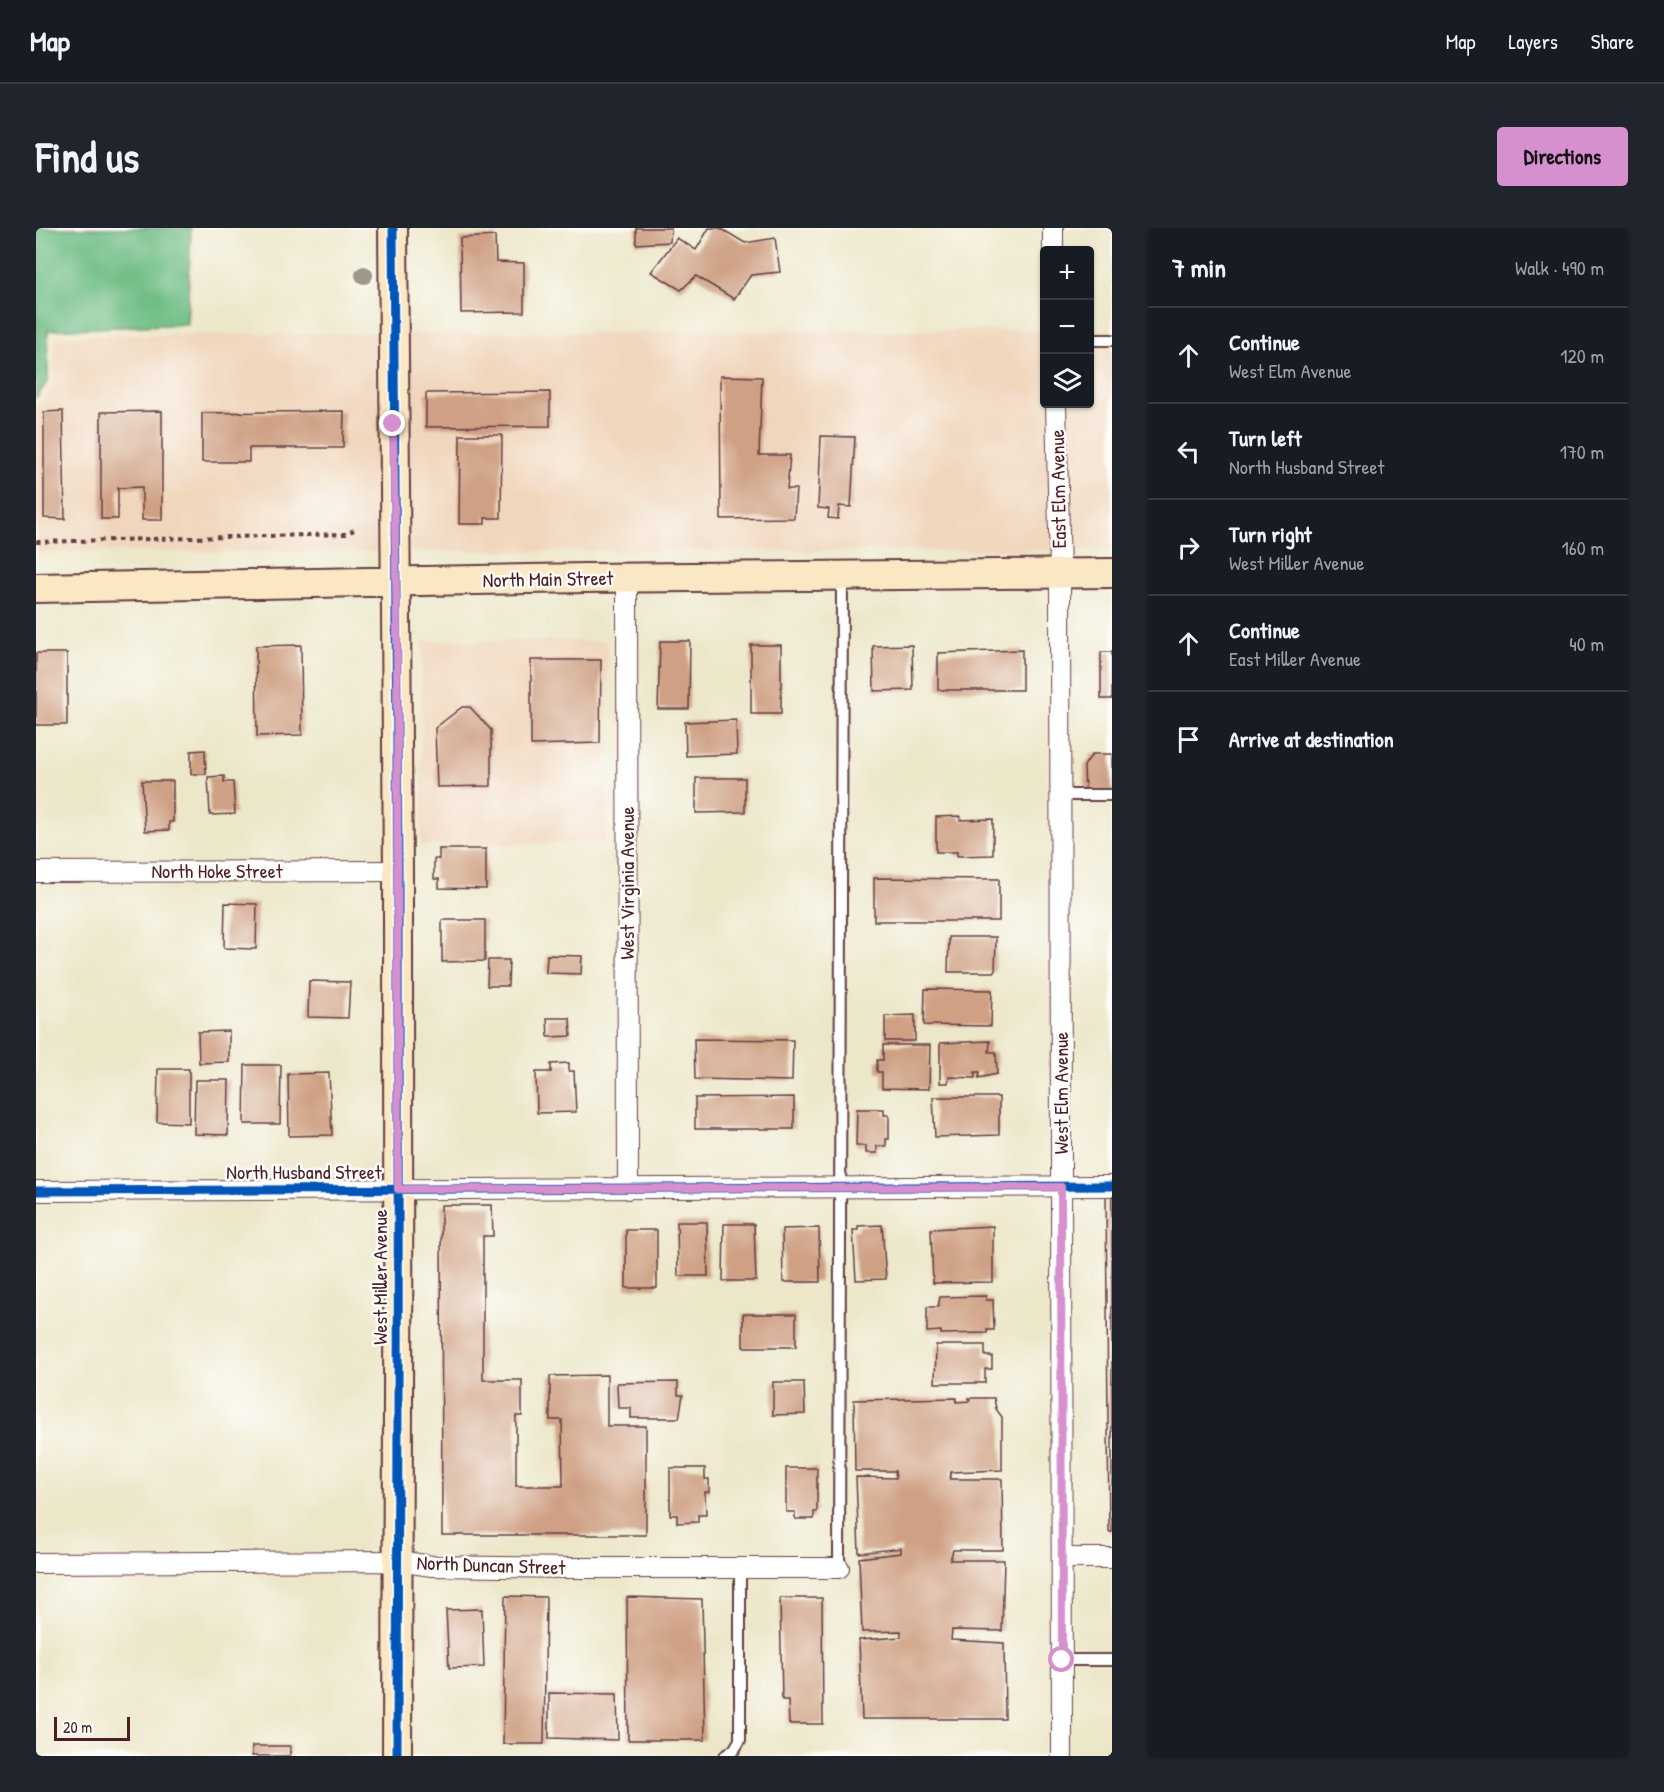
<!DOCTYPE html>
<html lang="en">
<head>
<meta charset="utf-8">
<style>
	body { margin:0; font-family:"Patrick Hand",sans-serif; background:#20242c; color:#f1f3f6 }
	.controls { position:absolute; right:18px; top:18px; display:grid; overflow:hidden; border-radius:6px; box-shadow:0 2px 4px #0004 }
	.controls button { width:54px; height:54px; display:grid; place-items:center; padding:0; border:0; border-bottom:2px solid #363941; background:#171b24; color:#f1f3f6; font:30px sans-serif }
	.scale { position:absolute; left:18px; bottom:15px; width:76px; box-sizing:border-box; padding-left:6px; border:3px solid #4a1f2b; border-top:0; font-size:16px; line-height:21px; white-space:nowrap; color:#4a1f2b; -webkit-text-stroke:4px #fdfcf7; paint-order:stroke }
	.stop { position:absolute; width:18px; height:18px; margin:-14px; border:4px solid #d690ce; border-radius:50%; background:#fff }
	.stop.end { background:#d690ce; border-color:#fff; box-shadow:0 2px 6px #0008 }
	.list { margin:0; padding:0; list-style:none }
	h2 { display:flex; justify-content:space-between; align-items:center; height:78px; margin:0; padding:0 24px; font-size:26px }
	h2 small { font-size:20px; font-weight:400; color:#9ea1a6 }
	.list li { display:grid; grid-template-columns:39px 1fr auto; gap:18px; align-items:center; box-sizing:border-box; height:96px; padding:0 24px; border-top:2px solid #363941 }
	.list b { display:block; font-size:22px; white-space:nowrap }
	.list p { margin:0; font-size:20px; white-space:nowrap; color:#9ea1a6 }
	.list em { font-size:20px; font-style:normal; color:#9ea1a6 }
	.icon { flex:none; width:33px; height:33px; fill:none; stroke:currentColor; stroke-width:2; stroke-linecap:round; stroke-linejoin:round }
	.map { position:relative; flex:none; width:1076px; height:1528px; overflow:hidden; border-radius:6px }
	header { display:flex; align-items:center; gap:36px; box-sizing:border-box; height:84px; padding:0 30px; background:#171b24; border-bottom:2px solid #363941 }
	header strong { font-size:28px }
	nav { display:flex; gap:33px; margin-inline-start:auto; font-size:21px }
	.intro { display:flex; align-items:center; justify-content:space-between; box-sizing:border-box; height:144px; padding:0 36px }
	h1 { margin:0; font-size:42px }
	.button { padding:15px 27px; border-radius:6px; background:#d690ce; color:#111; font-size:21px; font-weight:700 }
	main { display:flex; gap:36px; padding:0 36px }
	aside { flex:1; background:#171b24; border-radius:6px; box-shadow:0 2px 4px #0004 }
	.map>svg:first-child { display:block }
	.built { fill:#f0d6bc }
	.forest { fill:#6fbd86; stroke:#5c6e58; stroke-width:1.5 }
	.building { fill:#cfa084 }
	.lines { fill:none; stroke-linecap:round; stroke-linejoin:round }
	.lane-casing { stroke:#623d43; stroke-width:14 }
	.street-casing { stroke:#623d43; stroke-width:22 }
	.secondary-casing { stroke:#623d43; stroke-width:32 }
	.path { stroke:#623d43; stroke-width:4; stroke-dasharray:4.5 4.5; stroke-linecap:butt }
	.lane { stroke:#fff; stroke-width:10 }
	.street { stroke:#fff; stroke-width:20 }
	.secondary { stroke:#fae7c3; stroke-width:28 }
	.cycleway-casing { stroke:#fdfcf7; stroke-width:13 }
	.cycleway { stroke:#0057b8; stroke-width:9 }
	.tree { fill:#9e9886 }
	.route { stroke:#d690ce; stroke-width:8 }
	.labels { text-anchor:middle; stroke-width:5; stroke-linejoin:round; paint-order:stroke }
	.street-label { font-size:20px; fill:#4a1f2b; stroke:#fdfcf7 }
</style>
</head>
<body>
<header>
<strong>Map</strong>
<nav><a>Map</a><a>Layers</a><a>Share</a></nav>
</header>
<div class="intro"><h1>Find us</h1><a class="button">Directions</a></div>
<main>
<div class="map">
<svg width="1076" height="1528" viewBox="0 0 1076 1528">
	<rect width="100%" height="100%" fill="#fdfcf7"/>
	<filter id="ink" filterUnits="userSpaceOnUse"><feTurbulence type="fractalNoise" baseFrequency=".0167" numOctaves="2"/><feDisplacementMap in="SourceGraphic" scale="12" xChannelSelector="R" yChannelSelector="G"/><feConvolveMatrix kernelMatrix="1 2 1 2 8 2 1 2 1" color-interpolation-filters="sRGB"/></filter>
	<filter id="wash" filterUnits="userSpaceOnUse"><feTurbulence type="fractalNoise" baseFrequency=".008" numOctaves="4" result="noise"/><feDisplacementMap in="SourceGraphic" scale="24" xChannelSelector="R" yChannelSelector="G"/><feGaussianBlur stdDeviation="1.35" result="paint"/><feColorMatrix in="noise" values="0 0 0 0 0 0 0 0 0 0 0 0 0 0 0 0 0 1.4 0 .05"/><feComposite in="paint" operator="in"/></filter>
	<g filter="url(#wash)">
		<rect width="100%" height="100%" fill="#ede7ca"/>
		<path class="built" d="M1008 102V176H1054V102H1076V322L0 324V178L17 161 19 107Z
			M386 413H572L570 615 385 617Z"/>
		<path class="forest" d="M0 0H155L151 96 12 102V153L0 170Z"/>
		<g id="blocks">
			<path class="building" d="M600 0H635L634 14 600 16Z
				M673 0H684L709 15 739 10 744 44 715 47 698 71 660 48 645 62 615 44 641 10 660 22Z
				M459 8 460 34 488 35V84L425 85 424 10Z
				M684 148 726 149 723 227H754L751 261H760L758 290 685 291Z
				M514 164V198L390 199V165Z
				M27 183 29 291 8 290V184Z
				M126 183V292H106V259L82 260V291H65V184Z
				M308 183 307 220H213V234H166V185Z
				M424 207H466L465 290H449V296H423Z
				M785 208 819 209 815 279 803 278 802 291 792 290 793 281 782 280Z
				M624 413H654L653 481H622Z
				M265 417 266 507 221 508 220 418Z
				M715 417H745V486H715Z
				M876 417 877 462 838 463 837 418Z
				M986 422V462H902V425Z
				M1065 424H1076V471H1065Z
				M0 425H31V497H0Z
				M495 432H565L564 515 495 517Z
				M426 479H434L455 502V558L401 559 399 500Z
				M700 492 701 526 650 528 649 494Z
				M169 522 170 546H155V523Z
				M1056 526H1076V565H1049L1048 538Z
				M188 548V554H197L199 586 174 587 172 549Z
				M660 550H709V584L660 585Z
				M106 553H137V594H133V602L109 603Z
				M924 588V592L957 591V627L921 628V624H900V589Z
				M403 621H450V661L403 660V651H398V631H403Z
				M838 650 963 651V693H838Z
				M189 675 221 676 220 721 188 720Z
				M406 692H449V733L406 734Z
				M913 709H960L959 744H912Z
				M511 727 546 728 545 746 510 745Z
				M452 732H473L472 758H451Z
				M273 753 314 754 312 790 272 789Z
				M889 761 956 762 955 798 888 797Z
				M879 787V813H849V788Z
				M511 790H534L535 808 512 809Z
				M193 803V834L163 835 162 804Z
				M658 811 757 812 756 853 659 851Z
				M954 813 953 824H960L961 846 943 850 944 844H939V850L913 849 912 855H904V815Z
				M847 817H894L893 861 846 860V844H841V832H847Z
				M533 835V843H538L540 884 501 885 500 844H515V836Z
				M209 837H245L244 896H208Z
				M122 841H153V895L121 894Z
				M293 845 296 907 253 908 252 846Z
				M159 852H193L192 907 158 906Z
				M758 869V901H659V870Z
				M897 869H963V907L899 909Z
				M821 881H848V887H853V911H850V918H841V925H830V918H820Z
				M1070 967H1076V1304H1073Z
				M405 977H456L457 1008H447V1152H486V1188H480V1258H527L526 1192H514V1148L571 1147V1198H610V1307H406Z
				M641 994H671L672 1048H642Z
				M688 996H718L720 1053H687Z
				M846 997 850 1051 820 1052 817 1002H822V998Z
				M957 998V1054L897 1055 895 1001Z
				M783 1000 784 1054H747L746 1001Z
				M590 1002H621V1060H590Z
				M950 1068V1072H957L958 1102H951V1105L905 1106V1103L891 1104V1079H902L904 1069Z
				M707 1086H760V1119H707Z
				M900 1117H949V1128H956V1141H949V1155H899Z
				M642 1154V1167H647L643 1190H595V1180H582L581 1155Z
				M737 1154H768L769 1186 737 1187Z
				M921 1170 920 1174 934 1173 933 1170H958L960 1181 966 1189V1242L915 1244 914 1251H966L967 1322H917L914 1332H968L966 1403 916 1402 915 1412 968 1415 969 1491H826L823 1412 865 1409V1403L826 1404 823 1330 865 1325V1320L823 1325 820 1249 860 1250 859 1243H819L818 1172Z
				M634 1240H669V1251H673V1264H669L670 1287H662V1294L641 1295V1287H634Z
				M750 1240H781V1284H778V1291H759V1284H750Z
				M469 1368 510 1369 508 1516H467Z
				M591 1369 666 1371 669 1512H592Z
				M744 1370H786L787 1496H753L752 1472H746Z
				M446 1381 448 1439 413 1440 410 1382Z
				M513 1465 581 1466 582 1512 513 1510Z
				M216 1518H254V1528H216Z"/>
		</g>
	</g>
	<g filter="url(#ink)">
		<use href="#blocks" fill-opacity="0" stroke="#623d43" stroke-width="1.5"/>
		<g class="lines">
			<g class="lane-casing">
				<path id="lane" d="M1054 112H1076
					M1024 567H1076
					M803 1340 806 348
					M1026 1432H1076
					M689 1528 698 1522 704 1512V1340"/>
			</g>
			<g class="street-casing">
				<path id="street" d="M1017 0V22
					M1020 176 1024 346 1026 1528
					M591 350 592 961
					M0 644 362 643
					M0 963 1076 958
					M1026 1330H1076
					M0 1335 362 1333 396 1338 534 1340H803"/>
			</g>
			<g class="secondary-casing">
				<path id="secondary" d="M357 0C357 215 362 430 362 645 363 939 362 1234 361 1528
					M0 360 549 350 1076 345"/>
			</g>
			<path class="path" d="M0 314 310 306 318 302"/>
			<use href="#lane" class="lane"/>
			<use href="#street" class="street"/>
			<use href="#secondary" class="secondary"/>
			<g class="cycleway-casing">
				<path id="cycleway" d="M357 0C357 215 362 430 362 645 363 939 362 1234 361 1528
					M0 963 1076 958"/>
			</g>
			<use href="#cycleway" class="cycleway"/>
		</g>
		<circle class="tree" cx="328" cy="47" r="9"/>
	</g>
	<g class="lines" filter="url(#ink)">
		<path class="route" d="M357 196 361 404 362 961 1025 959 1026 1432"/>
	</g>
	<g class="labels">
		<g class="street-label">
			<text transform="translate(1022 261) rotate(-91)" y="7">East Elm Avenue</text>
			<text transform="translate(512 351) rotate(-1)" y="7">North Main Street</text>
			<text x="181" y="650">North Hoke Street</text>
			<text transform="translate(591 655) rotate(-90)" y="7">West Virginia Avenue</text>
			<text transform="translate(1025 865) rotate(-90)" y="7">West Elm Avenue</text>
			<text x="268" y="951">North Husband Street</text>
			<text transform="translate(344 1049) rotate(-90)" y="7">West Miller Avenue</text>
			<text transform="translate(455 1337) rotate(2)" y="7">North Duncan Street</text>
		</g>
	</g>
</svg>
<div class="controls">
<button>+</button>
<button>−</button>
<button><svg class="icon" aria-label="layers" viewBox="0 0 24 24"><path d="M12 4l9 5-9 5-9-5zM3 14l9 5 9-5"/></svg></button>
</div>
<div class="scale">20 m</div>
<div class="stop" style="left:1026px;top:1432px"></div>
<div class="stop end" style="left:357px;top:196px"></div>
</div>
<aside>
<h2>7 min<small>Walk · 490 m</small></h2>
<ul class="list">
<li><svg class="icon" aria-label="ahead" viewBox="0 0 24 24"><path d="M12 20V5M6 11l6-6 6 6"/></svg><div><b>Continue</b><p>West Elm Avenue</p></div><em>120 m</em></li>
<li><svg class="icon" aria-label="left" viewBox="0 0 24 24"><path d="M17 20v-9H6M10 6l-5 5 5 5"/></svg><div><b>Turn left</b><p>North Husband Street</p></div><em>170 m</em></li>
<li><svg class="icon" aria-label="right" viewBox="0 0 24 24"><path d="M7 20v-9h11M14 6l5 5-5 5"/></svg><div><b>Turn right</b><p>West Miller Avenue</p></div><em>160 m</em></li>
<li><svg class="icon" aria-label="ahead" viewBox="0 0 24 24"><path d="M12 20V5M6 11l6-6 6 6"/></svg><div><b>Continue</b><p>East Miller Avenue</p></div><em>40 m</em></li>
<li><svg class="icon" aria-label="arrive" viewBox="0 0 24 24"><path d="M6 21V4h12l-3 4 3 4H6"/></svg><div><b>Arrive at destination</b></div></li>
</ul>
</aside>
</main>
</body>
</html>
